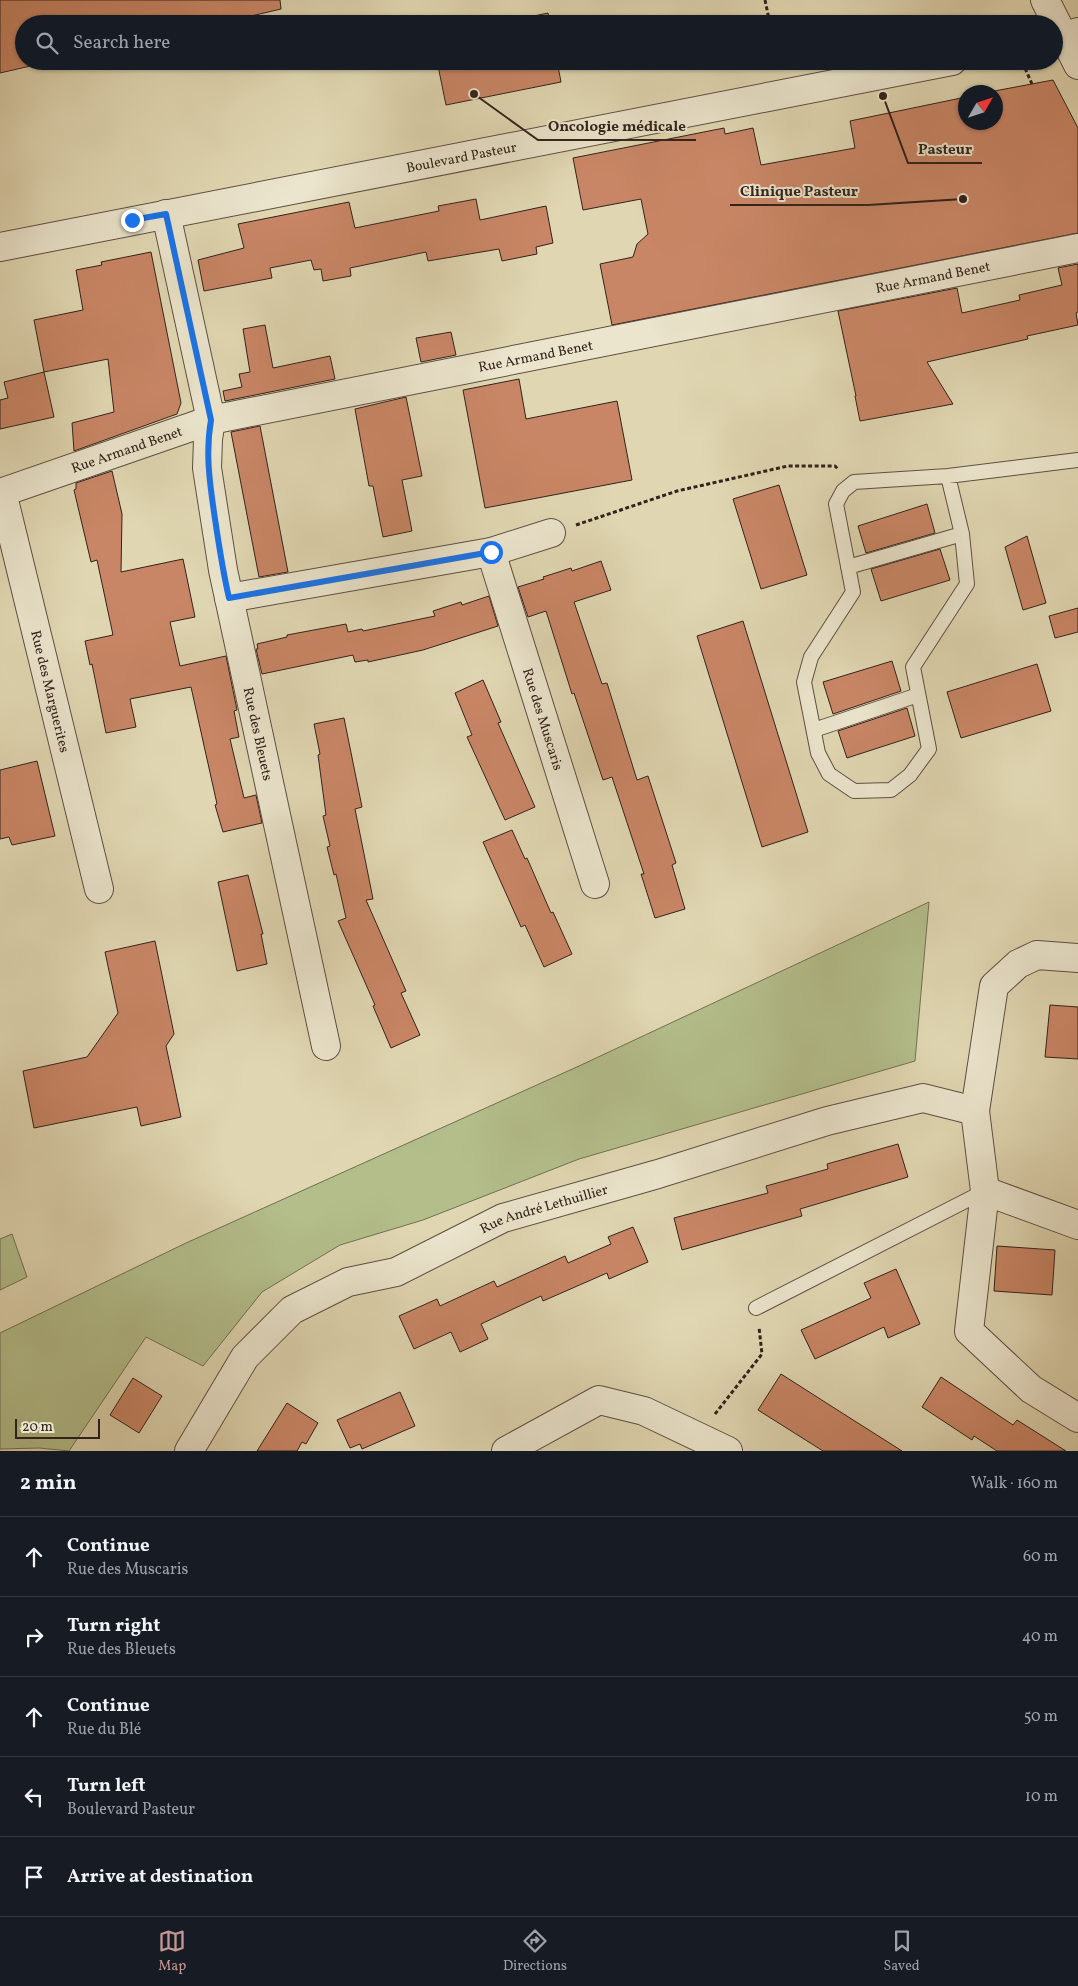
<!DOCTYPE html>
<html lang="en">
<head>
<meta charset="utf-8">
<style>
	body { margin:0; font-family:Vollkorn,serif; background:#20242c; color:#f1f3f6 }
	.compass { position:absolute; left:958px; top:85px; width:45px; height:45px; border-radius:50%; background:#171b24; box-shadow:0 1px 4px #0004; rotate:51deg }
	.scale { position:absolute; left:15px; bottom:12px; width:85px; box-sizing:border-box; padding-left:5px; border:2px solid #32221c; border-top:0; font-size:14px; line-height:18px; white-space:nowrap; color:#32221c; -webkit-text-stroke:4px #ebe5cd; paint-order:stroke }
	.stop { position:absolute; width:15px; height:15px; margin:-11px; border:4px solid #1a73e8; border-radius:50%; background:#fff }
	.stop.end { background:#1a73e8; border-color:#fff; box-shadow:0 1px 5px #0008 }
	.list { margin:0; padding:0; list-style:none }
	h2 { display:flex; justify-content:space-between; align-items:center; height:65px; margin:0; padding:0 20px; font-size:21px }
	h2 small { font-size:16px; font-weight:400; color:#9ea1a6 }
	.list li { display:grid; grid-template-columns:32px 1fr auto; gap:15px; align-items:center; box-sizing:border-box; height:80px; padding:0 20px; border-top:1px solid #363941 }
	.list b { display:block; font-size:19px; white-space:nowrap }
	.list p { margin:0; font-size:16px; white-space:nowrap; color:#9ea1a6 }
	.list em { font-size:16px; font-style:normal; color:#9ea1a6 }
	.icon { flex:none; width:28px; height:28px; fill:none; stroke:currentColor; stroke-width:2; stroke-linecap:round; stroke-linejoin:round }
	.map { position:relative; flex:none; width:1078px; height:1451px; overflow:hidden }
	.search { position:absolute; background:#171b24; box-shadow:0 1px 4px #0004; left:15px; right:15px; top:15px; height:55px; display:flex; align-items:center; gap:12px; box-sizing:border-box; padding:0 18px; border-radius:28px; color:#9ea1a6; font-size:19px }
	.sheet { height:465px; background:#171b24 }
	nav { display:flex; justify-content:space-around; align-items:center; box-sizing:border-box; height:70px; border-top:1px solid #363941; background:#171b24; font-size:14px; color:#9ea1a6 }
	nav a { display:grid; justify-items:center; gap:2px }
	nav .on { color:#c59692 }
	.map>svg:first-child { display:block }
	.green { fill:#b3be8b; stroke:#727054 }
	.building { fill:#c98666; stroke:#32221c }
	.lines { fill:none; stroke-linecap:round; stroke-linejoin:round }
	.service-casing { stroke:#5e4f42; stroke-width:16 }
	.minor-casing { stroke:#5e4f42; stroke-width:30 }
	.tertiary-casing { stroke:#5e4f42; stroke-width:30 }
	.path { stroke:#32221c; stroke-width:3; stroke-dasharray:4 2.5; stroke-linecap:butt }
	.service { stroke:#ebe5cd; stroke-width:14 }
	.minor { stroke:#ebe5cd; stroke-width:28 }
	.tertiary { stroke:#ebe5cd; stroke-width:28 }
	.route { stroke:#1a73e8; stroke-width:6 }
	.labels { text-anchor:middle; stroke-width:4; stroke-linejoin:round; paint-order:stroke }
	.street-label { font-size:14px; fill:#32221c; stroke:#ebe5cd }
	.leader { fill:none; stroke:#32221c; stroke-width:2 }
	.callout-dot { fill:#32221c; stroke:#ebe5cd; stroke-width:2 }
	.callout-label { font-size:15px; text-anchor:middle; font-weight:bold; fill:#32221c; stroke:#ebe5cd; stroke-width:4; stroke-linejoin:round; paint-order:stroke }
</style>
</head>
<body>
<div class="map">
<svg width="1078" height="1451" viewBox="0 0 1078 1451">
	<rect width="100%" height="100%" fill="#e0d7b2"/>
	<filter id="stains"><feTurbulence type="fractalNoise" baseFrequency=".004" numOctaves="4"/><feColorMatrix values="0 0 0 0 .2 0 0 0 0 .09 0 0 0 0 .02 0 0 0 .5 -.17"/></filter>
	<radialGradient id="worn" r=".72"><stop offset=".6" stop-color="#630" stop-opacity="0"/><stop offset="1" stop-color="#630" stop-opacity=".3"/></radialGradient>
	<path class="green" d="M929 902 915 1061 579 1159 423 1220 340 1245 262 1292 203 1366 146 1337 69 1451 39 1448 0 1449V1333L186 1243 579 1066Z
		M12 1234 27 1277 0 1290V1239Z"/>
	<path class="building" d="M0 0H280L281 9 217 24H24V61H52L0 73Z
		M548 13 550 24H496Z
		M437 61H557L561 82 446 105Z
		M1053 80 1078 128V233L612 325 600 264 633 257 637 244 648 234 641 199 583 210 573 158 724 128 725 134 753 128 761 165 855 148 850 121 966 97V122H996V92H989Z
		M476 199 480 220 546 206 553 243 536 247 537 254 502 261 499 249 428 261 426 252 350 268 351 276 323 281 321 269 314 270 311 260 270 268 272 278 204 291 198 260 244 248 238 224 349 202 355 228 439 211 438 206Z
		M151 252 181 403 177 414 74 451 72 423 114 412 108 359 44 372 34 320 83 310 76 270 102 265 101 262Z
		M1078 264V312L1076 313 1078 325 1027 336 1028 339 927 362 953 404 860 421 855 396H856L838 311 957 288 962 313 1020 300 1019 295 1062 285 1058 268Z
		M265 325 273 368 330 356 335 379 225 401 223 391 242 387 239 374 250 372 243 329Z
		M451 332 456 355 421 362 416 338Z
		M44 372 54 417 0 429V400L8 398 4 382Z
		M519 379 526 419 617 401 632 480 485 508 463 390Z
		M406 397 422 476 402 480 412 531 383 537 373 486H369L355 409Z
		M260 426 288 572 259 577 231 432Z
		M112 471 122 514 121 572 183 559 195 617 170 622 180 666 226 656 237 710 234 711 239 737 230 739 244 798 256 795 262 823 223 832 215 805 217 804 191 687 130 699 136 727 106 733 92 664 90 665 85 641 113 635 97 560 91 562 74 490 76 489V483Z
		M779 485 807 575 761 589 733 499Z
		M927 504 935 533 866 553 858 526Z
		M1027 536 1046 603 1023 610 1005 547Z
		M940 549 950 580 881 601 871 569Z
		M601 561 611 590 574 602 602 684 607 683 637 780 648 776 676 863 672 865 685 909 655 918 641 874H644L612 777 603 780 574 693 572 694 546 611 528 617 518 587 544 579 543 577 571 568 572 571Z
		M489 596 498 626 423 650 368 662V660L355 662 353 655 262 674 256 649H258L257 644 287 637V635L346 624 348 632 362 629 363 631 435 616 433 611 461 602 462 605Z
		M1078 608V632L1055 638 1049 616Z
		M743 621 808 832 762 847 697 636Z
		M892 661 901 691 833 714 823 682Z
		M1037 664 1051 711 961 738 947 692Z
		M483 680 501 722 498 723 535 807 505 820 467 737 472 735 455 693Z
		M907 708 915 736 847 758 838 731Z
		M344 718 362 807 355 809 373 899 366 900 406 991 401 993 420 1035 391 1048 373 1006 375 1005 338 921 346 918 336 874 334 875 327 847 330 846 323 816 326 815 318 755 320 754 314 724Z
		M37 761 55 836 12 845 9 837 0 839V770Z
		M512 830 525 859 527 858 551 913 553 912 572 954 544 967 525 925 521 927 483 842Z
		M248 875 263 934H261L267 964 237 971 218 882Z
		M155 941 174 1034 166 1046 181 1117 141 1126 137 1107 34 1128 23 1071 87 1057 118 1013 105 952Z
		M1050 1005 1078 1007V1059L1045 1057Z
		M898 1144 908 1177 800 1209 802 1216 682 1250 674 1218 768 1193 766 1186 828 1169 827 1164Z
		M633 1227 648 1262 609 1279 607 1273 543 1301 541 1296 481 1324 488 1339 460 1352 451 1332 414 1349 399 1316 437 1299 440 1306 494 1281 497 1287 565 1256 568 1263 611 1244 608 1237Z
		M997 1246 1055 1250 1052 1295 994 1291Z
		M896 1269 920 1324 888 1338 884 1327 815 1359 801 1330 871 1298 864 1283Z
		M781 1374 839 1411 902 1451H823L758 1410Z
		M941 1377 1013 1425 1017 1420 1066 1451H997L974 1436 972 1440 922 1407Z
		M133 1378 162 1396 139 1433 110 1415Z
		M400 1392 415 1426 362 1449 360 1444 350 1448 337 1420Z
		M287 1403 318 1423 306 1444 302 1442 297 1451H257Z"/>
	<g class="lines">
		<g class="service-casing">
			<path id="service" d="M948 476 962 534 967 584 913 667 929 749 910 775 891 790 854 791 829 774 818 753 804 682 811 657 853 592 836 504 843 491 854 482 948 476 1078 460
				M848 567 962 534
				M814 730 918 695
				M756 1308 985 1191"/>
		</g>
		<g class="minor-casing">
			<g id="minor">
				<path d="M1045 0 1078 65"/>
				<path id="s1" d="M166 214 211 420 208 439 207 468 223 570 326 1046"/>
				<path id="s2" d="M2 492 99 889"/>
				<path id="s3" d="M0 493 211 420 1078 248"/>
				<path id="s4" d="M491 552 595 884"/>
				<path d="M229 598 491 552 551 533"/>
				<path d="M975 1111 994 986 1018 964 1037 955 1078 958"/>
				<path d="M985 1191 1078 1225"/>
				<path id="s5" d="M189 1451 245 1357 292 1310 348 1282 396 1272 503 1218 658 1174 827 1121 923 1098 975 1111 985 1191 969 1331 1031 1389 1078 1418"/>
				<path d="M506 1451 599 1400 644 1411 728 1451"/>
			</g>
		</g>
		<g class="tertiary-casing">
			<g id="tertiary">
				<path d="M1054 40 1078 32"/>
				<path id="s6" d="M0 247 952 61"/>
			</g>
		</g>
		<path class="path" d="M765 0 770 24
			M1032 84 1024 66 1040 63
			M576 525 677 491 788 466H835L838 469
			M715 1414 762 1354 759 1327"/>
		<use href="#service" class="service"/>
		<use href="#minor" class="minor"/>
		<use href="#tertiary" class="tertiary"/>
	</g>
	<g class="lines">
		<path class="route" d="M132 220 166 214 211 420C205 454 210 485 215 519 219 546 223 572 229 598L491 552"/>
	</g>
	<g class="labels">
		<g class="street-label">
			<text dy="5" stroke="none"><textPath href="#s6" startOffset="470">Boulevard Pasteur</textPath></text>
			<text dy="5" stroke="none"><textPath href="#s3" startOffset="959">Rue Armand Benet</textPath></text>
			<text dy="5" stroke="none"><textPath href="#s3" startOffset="554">Rue Armand Benet</textPath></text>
			<text dy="5" stroke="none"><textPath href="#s3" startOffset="134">Rue Armand Benet</textPath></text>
			<text dy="5" stroke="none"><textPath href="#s2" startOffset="205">Rue des Marguerites</textPath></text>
			<text dy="5" stroke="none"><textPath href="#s4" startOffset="175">Rue des Muscaris</textPath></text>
			<text dy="5" stroke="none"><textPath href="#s1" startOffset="530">Rue des Bleuets</textPath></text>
			<text dy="5" stroke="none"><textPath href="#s5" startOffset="449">Rue André Lethuillier</textPath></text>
		</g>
	</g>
	<path class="leader" d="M474 94L538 140H696M883 96L908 163H982M963 199L868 205H730"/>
	<g class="callout-dot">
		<circle cx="474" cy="94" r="5"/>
		<circle cx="883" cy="96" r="5"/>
		<circle cx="963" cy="199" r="5"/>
	</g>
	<g class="callout-label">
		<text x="617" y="131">Oncologie médicale</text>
		<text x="945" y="154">Pasteur</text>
		<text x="799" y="196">Clinique Pasteur</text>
	</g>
	<rect width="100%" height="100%" filter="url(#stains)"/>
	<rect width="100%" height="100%" fill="url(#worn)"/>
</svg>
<svg class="compass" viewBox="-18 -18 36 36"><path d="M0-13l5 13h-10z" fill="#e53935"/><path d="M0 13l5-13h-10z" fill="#9ea1a6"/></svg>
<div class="scale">20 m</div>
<div class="stop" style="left:491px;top:552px"></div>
<div class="stop end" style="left:132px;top:220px"></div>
<div class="search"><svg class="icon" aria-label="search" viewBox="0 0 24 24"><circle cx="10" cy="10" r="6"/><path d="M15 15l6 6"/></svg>Search here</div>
</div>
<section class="sheet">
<h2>2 min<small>Walk · 160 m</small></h2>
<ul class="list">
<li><svg class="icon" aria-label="ahead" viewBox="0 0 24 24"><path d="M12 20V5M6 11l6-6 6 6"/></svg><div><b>Continue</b><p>Rue des Muscaris</p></div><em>60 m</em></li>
<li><svg class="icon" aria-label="right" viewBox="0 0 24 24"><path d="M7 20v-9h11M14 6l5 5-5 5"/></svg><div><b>Turn right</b><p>Rue des Bleuets</p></div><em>40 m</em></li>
<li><svg class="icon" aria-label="ahead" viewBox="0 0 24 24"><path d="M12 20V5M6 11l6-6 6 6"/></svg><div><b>Continue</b><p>Rue du Blé</p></div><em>50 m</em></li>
<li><svg class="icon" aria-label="left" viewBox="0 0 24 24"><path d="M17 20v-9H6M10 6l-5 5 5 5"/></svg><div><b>Turn left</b><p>Boulevard Pasteur</p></div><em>10 m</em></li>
<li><svg class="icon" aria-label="arrive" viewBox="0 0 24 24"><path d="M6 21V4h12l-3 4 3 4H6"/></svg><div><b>Arrive at destination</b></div></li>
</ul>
</section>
<nav>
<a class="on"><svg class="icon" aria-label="map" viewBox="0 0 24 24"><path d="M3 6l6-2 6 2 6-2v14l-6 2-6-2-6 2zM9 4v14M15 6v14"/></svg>Map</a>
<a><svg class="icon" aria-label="directions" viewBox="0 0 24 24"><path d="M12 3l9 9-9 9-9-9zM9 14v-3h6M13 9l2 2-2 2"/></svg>Directions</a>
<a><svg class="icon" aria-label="saved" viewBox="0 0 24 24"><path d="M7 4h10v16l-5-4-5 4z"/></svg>Saved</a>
</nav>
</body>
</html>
